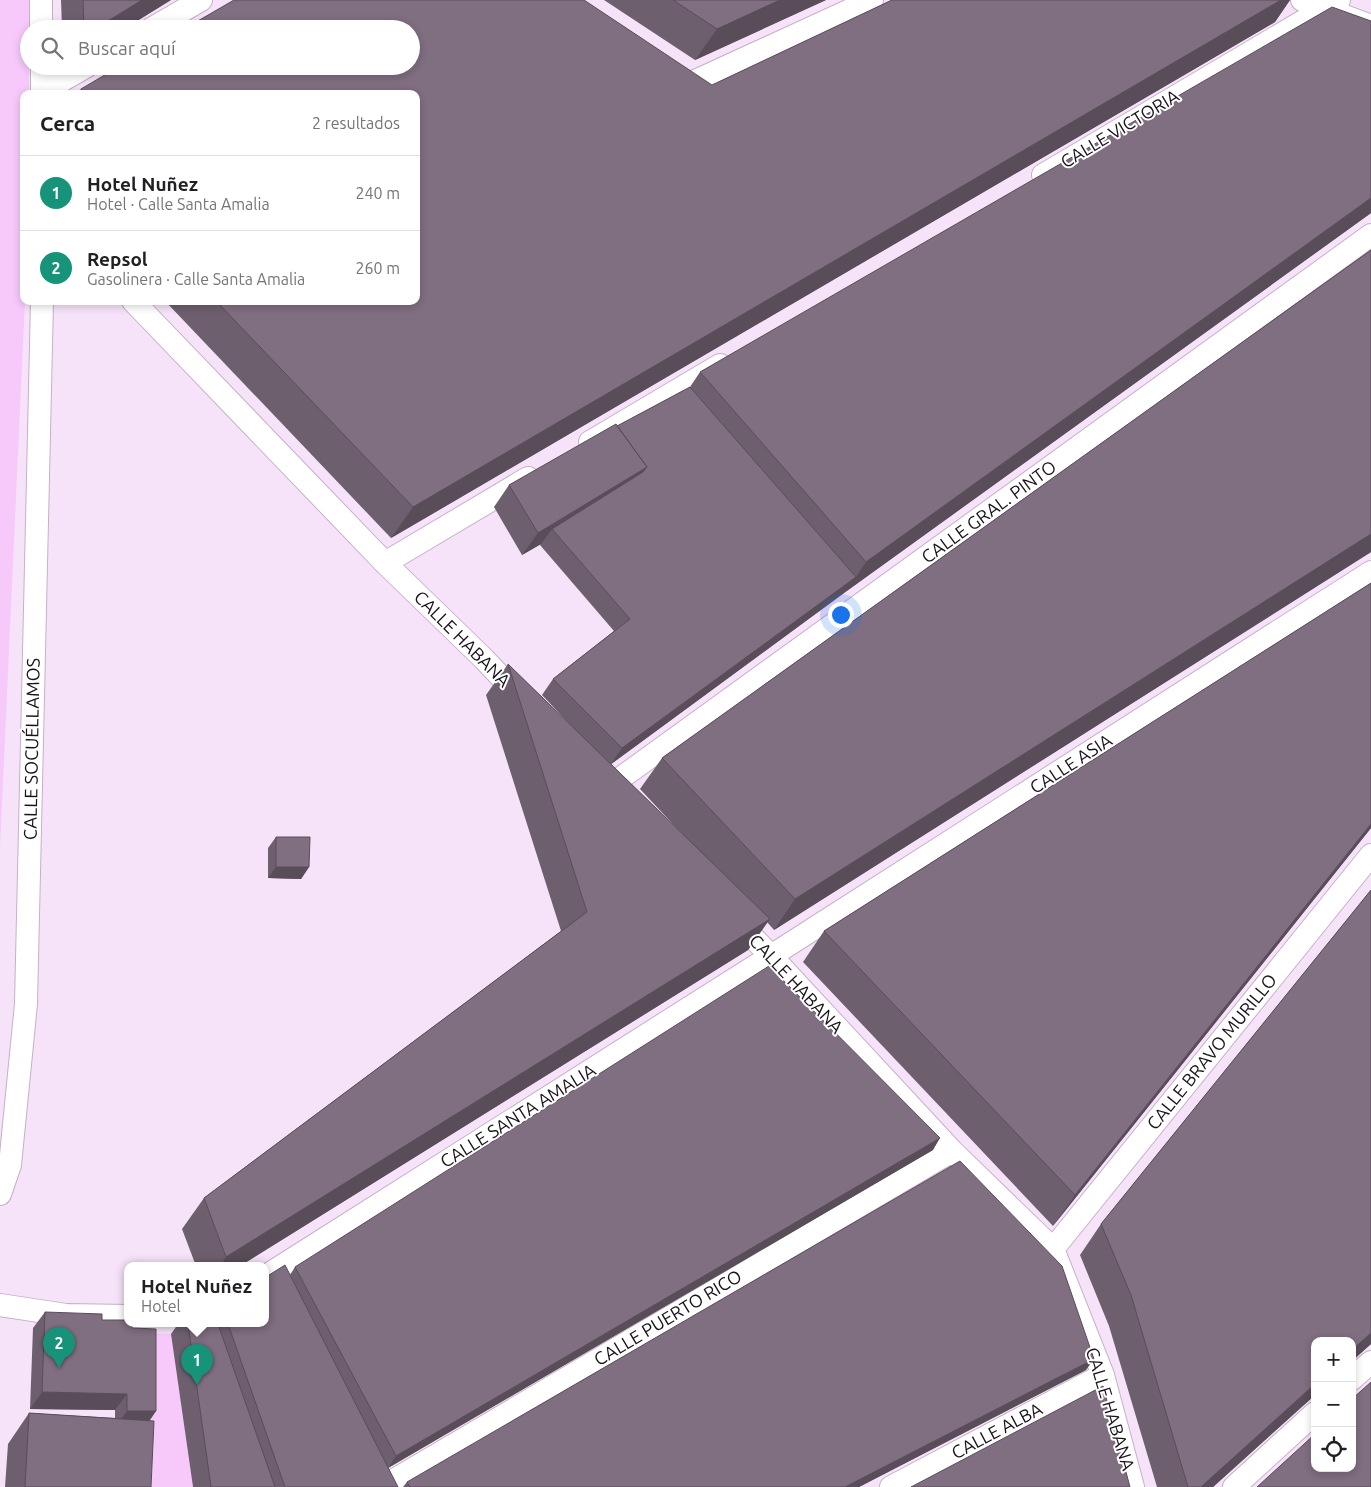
<!DOCTYPE html>
<html lang="es">
<head>
<meta charset="utf-8">
<style>
	body { margin:0; font-family:Ubuntu,sans-serif; background:#f2f2f2; color:#202124 }
	.controls { position:absolute; right:15px; bottom:15px; display:grid; overflow:hidden; border-radius:10px; box-shadow:0 2px 8px #0003 }
	.controls button { width:45px; height:45px; display:grid; place-items:center; padding:0; border:0; border-bottom:1px solid #e0e0e0; background:#fff; color:#202124; font:25px sans-serif }
	.you { position:absolute; left:840px; top:614px; width:18px; height:18px; margin:-12px; border:4px solid #fff; border-radius:50%; background:#1a73e8; box-shadow:0 0 0 8px #1a73e833 }
	.badge { display:grid; place-items:center; width:32px; height:32px; border-radius:50%; background:#179379; color:#fff; font-size:16px; font-weight:700 }
	.pin { position:absolute; translate:-50% -41px; filter:drop-shadow(0 1px 2px #0008) }
	.pin::after { content:''; position:absolute; top:26px; width:18px; height:15px; background:inherit; clip-path:polygon(0 0,100% 0,50% 100%) }
	.popup { position:absolute; left:124px; top:1262px; width:145px; height:65px; box-sizing:border-box; display:grid; place-content:center; border-radius:10px; background:#fff; filter:drop-shadow(0 1px 4px #0005); font-size:16px; white-space:nowrap; color:#757577 }
	.popup b { font-size:19px; color:#202124 }
	.popup::after { content:''; position:absolute; left:50%; top:100%; margin-left:-10px; border:10px solid transparent; border-top-color:#fff }
	.list { margin:0; padding:0; list-style:none }
	h2 { display:flex; justify-content:space-between; align-items:center; height:65px; margin:0; padding:0 20px; font-size:21px }
	h2 small { font-size:16px; font-weight:400; color:#757577 }
	.list li { display:grid; grid-template-columns:32px 1fr auto; gap:15px; align-items:center; box-sizing:border-box; height:75px; padding:0 20px; border-top:1px solid #e0e0e0 }
	.list b { display:block; font-size:19px; white-space:nowrap }
	.list p { margin:0; font-size:16px; white-space:nowrap; color:#757577 }
	.list em { font-size:16px; font-style:normal; color:#757577 }
	.icon { flex:none; width:28px; height:28px; fill:none; stroke:currentColor; stroke-width:2; stroke-linecap:round; stroke-linejoin:round }
	.map { position:relative; flex:none; width:1371px; height:1487px; overflow:hidden }
	.search { position:absolute; background:#fff; box-shadow:0 2px 8px #0003; left:20px; top:20px; width:400px; height:55px; display:flex; align-items:center; gap:12px; box-sizing:border-box; padding:0 18px; border-radius:28px; color:#757577; font-size:19px }
	.panel { position:absolute; background:#fff; box-shadow:0 2px 8px #0003; left:20px; top:90px; width:400px; height:215px; border-radius:10px }
	.map>svg:first-child { display:block }
	.green { fill:#f7c9fb }
	.lines { fill:none; stroke-linecap:round; stroke-linejoin:round }
	.minor-casing { stroke:#c5b1c6; stroke-width:24 }
	.minor { stroke:#fff; stroke-width:22 }
	.wall { fill:#6e5f6f }
	.shaded-wall { fill:#5a4d5a }
	.building { fill:#806e81; stroke:#5a4d5a }
	.labels { text-anchor:middle; stroke-width:4; stroke-linejoin:round; paint-order:stroke }
	.street-label { font-size:18px; fill:#181219; stroke:#fff }
</style>
</head>
<body>
<div class="map">
<svg width="1371" height="1487" viewBox="0 0 1371 1487">
	<rect width="100%" height="100%" fill="#f7e3f9"/>
	<path class="green" d="M0 0H29V94H24V301H25L0 848Z
		M144 1333 171 1334 193 1487H140Z"/>
	<g class="lines">
		<g class="minor-casing">
			<path id="minor" d="M41 0V29
				M1302 0 1371 26
				M151 29 201 0
				M42 66V94
				M676 76 689 84 872 0
				M42 92 87 66
				M1043 175 1339 0
				M133 301 385 563 484 659 520 697
				M590 442 720 365
				M385 563 528 478
				M607 788 1371 235
				M734 918 771 956 952 1151 1053 1249 1103 1375 1133 1487
				M0 1194 10 1165 26 1004 42 301
				M1053 1249 1371 855
				M266 1276 771 956 1371 572
				M0 1305 66 1315 128 1316
				M1352 1379 1371 1362
				M384 1486 952 1151
				M891 1487 1103 1375
				M1234 1487 1315 1413"/>
		</g>
		<use href="#minor" class="minor"/>
	</g>
	<path class="wall" d="M61 0H171L124 29H62Z
		M604 0H826L695 60Z
		M892 0H1290L1275 22 391 538 165 301H416V94H78L81 89 712 85Z
		M1371 21V213L844 593 611 764 683 835 640 789 662 758 1371 250V552L774 930 767 922 748 950 240 1266H196L182 1229 204 1198 561 931 486 695 508 664 575 730 542 695 553 679 614 631 540 545 541 544 522 555 494 507 509 485 690 387 700 372Z
		M1371 583V828L1053 1226 803 962 824 931Z
		M276 837 309 867 301 879 268 878V848Z
		M1371 890V1344L1352 1361V1341H1315V1395L1213 1487H1157L1109 1326 1080 1255 1101 1224Z
		M933 1150 388 1468 398 1487H193L171 1334 178 1324H266L290 1275 295 1267Z
		M45 1312 102 1320 132 1328 156 1411 150 1420 151 1487H5L8 1444 29 1413 115 1418V1410L30 1409 33 1328Z
		M1086 1370 859 1487H403L407 1482Z"/>
	<path class="shaded-wall" d="M142 0H171L124 29H95Z
		M780 0H826L695 60 717 29Z
		M1281 0H1290L1275 22 391 538 413 507Z
		M1371 198V213L844 593 610 765 622 748 856 577 866 562Z
		M647 467 632 489 552 529 541 544 522 555 538 533Z
		M1371 534V552L774 930 795 899Z
		M1371 824V828L1053 1226 1075 1195Z
		M276 867H309L301 879 268 878Z
		M770 919 748 950 240 1266H220L226 1257Z
		M940 1138 933 1150 388 1468 396 1456Z
		M1371 1333V1344L1352 1361V1350Z
		M1094 1359 1086 1370 859 1487H845Z
		M1315 1384V1395L1213 1487H1201Z
		M42 1392 127 1394 115 1410 30 1409Z
		M127 1411H156L144 1428 115 1427Z"/>
	<path class="building" d="M83 0H142L95 29H84Z
		M234 0H584L712 85 892 0H1281L413 507 216 301H416V94H82L81 89 120 66H411V29H184Z
		M673 0H780L717 29Z
		M1332 7 1371 21V198L866 562 700 372Z
		M1371 250V534L795 899 662 758Z
		M690 387 856 577 622 748 553 679 630 619 552 529 643 472 647 467 617 426Z
		M616 424 647 467 538 533 509 485Z
		M1371 583V824L1075 1195 824 931Z
		M508 664 770 919 226 1257 204 1198 587 912Z
		M276 837H310L309 867H276Z
		M1371 890V1333L1352 1350V1341H1315V1384L1201 1487H1188L1131 1295 1101 1224Z
		M769 966 940 1138 396 1456 295 1267Z
		M960 1161 1062 1266 1094 1359 845 1487H410L407 1482Z
		M285 1265 398 1487H285L228 1324H266V1277Z
		M45 1312 102 1314V1320H128V1324H132V1328L156 1329V1411H127V1394L42 1392Z
		M188 1324H218L275 1487H211Z
		M1371 1382V1487H1257L1315 1434V1468H1352V1399Z
		M1103 1386 1130 1487H911Z
		M29 1413 154 1421 151 1487H25Z"/>
	<g class="labels">
		<g class="street-label">
			<text transform="translate(1120 129) rotate(-31)" y="6">CALLE VICTORIA</text>
			<text transform="translate(989 512) rotate(-36)" y="6">CALLE GRAL. PINTO</text>
			<text transform="translate(462 639) rotate(45)" y="6">CALLE HABANA</text>
			<text transform="translate(32 749) rotate(-89)" y="6">CALLE SOCUÉLLAMOS</text>
			<text transform="translate(1071 764) rotate(-33)" y="6">CALLE ASIA</text>
			<text transform="translate(796 984) rotate(47)" y="6">CALLE HABANA</text>
			<text transform="translate(1212 1052) rotate(-51)" y="6">CALLE BRAVO MURILLO</text>
			<text transform="translate(518 1116) rotate(-32)" y="6">CALLE SANTA AMALIA</text>
			<text transform="translate(668 1318) rotate(-31)" y="6">CALLE PUERTO RICO</text>
			<text transform="translate(1110 1409) rotate(73)" y="6">CALLE HABANA</text>
			<text transform="translate(997 1431) rotate(-28)" y="6">CALLE ALBA</text>
		</g>
	</g>
</svg>
<div class="controls">
<button>+</button>
<button>−</button>
<button><svg class="icon" aria-label="locate" viewBox="0 0 24 24"><circle cx="12" cy="12" r="6"/><path d="M12 2v4M12 18v4M2 12h4M18 12h4"/></svg></button>
</div>
<div class="you"></div>
<div class="pin badge" style="left:197px;top:1385px">1</div>
<div class="popup"><b>Hotel Nuñez</b>Hotel</div>
<div class="pin badge" style="left:59px;top:1368px">2</div>
<div class="search"><svg class="icon" aria-label="search" viewBox="0 0 24 24"><circle cx="10" cy="10" r="6"/><path d="M15 15l6 6"/></svg>Buscar aquí</div>
<section class="panel">
<h2>Cerca<small>2 resultados</small></h2>
<ul class="list">
<li><span class="badge">1</span><div><b>Hotel Nuñez</b><p>Hotel · Calle Santa Amalia</p></div><em>240 m</em></li>
<li><span class="badge">2</span><div><b>Repsol</b><p>Gasolinera · Calle Santa Amalia</p></div><em>260 m</em></li>
</ul>
</section>
</div>
</body>
</html>
